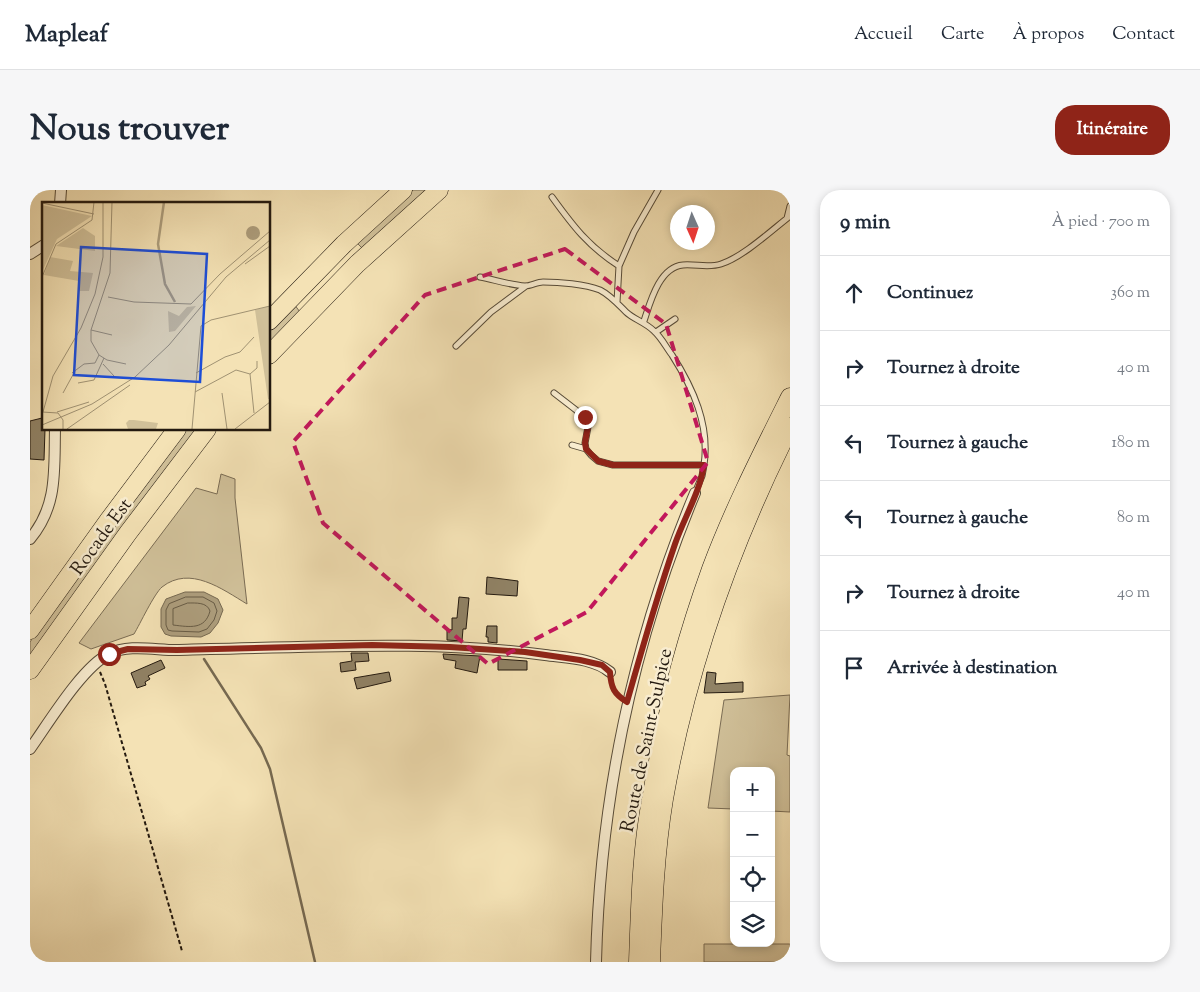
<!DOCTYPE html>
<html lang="fr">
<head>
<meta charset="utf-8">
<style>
	body { margin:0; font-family:"Sorts Mill Goudy",serif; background:#f6f6f7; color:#1f2937 }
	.controls { position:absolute; right:15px; bottom:15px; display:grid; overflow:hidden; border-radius:10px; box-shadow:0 2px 8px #0003 }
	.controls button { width:45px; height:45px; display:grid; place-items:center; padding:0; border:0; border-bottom:1px solid #e0e1e3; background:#fff; color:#1f2937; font:25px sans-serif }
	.compass { position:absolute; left:640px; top:15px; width:45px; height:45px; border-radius:50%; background:#fff; box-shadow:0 2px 8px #0003; rotate:177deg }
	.stop { position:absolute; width:15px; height:15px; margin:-11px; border:4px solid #8f2418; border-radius:50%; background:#fff }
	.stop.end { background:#8f2418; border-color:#fff; box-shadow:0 1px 5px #0008 }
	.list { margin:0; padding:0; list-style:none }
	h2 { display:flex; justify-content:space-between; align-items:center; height:65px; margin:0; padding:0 20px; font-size:21px }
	h2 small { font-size:16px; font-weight:400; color:#747a83 }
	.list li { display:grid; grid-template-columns:32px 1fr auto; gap:15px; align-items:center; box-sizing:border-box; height:75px; padding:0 20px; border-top:1px solid #e0e1e3 }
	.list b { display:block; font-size:19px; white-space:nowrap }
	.list em { font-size:16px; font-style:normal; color:#747a83 }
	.icon { flex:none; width:28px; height:28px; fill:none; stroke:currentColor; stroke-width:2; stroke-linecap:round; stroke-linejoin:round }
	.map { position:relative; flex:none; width:760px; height:772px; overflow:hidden; border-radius:20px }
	header { display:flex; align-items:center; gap:30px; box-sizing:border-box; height:70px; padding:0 25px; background:#fff; border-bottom:1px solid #e0e1e3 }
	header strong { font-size:24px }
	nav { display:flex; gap:28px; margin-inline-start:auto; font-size:18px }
	.intro { display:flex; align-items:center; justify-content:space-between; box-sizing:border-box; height:120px; padding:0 30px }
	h1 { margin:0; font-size:35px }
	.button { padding:12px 22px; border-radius:20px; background:#8f2418; color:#fff; font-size:18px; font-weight:700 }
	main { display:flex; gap:30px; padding:0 30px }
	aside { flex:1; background:#fff; border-radius:20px; box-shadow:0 2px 8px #0003 }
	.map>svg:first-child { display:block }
	.green { fill:#d0c099; stroke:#7a6c54 }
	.water { fill:#ad9e7d; stroke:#766951 }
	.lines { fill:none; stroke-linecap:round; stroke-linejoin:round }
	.shore { stroke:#685c46; stroke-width:1 }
	.stream { stroke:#766951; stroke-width:2.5 }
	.building { fill:#908265; stroke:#23190f }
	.lane-casing { stroke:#574b38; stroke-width:7 }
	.street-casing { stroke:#574b38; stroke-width:12 }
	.highway-casing { stroke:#23190f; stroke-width:19 }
	.path { stroke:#23190f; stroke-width:2; stroke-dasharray:4 2.5; stroke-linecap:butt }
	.lane { stroke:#f8eccf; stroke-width:5 }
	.street { stroke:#f8eccf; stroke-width:10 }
	.highway { stroke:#f4e2b5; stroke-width:18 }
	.route { stroke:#8f2418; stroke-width:6 }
	.marked { fill:none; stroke:#c2185b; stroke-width:4; stroke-dasharray:10 6; stroke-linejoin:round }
	.labels { text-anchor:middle; stroke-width:5; stroke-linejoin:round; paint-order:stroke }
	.street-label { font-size:19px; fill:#23190f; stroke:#f8eccf }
	.inset-river { fill:none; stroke:#ad9e7d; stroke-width:2.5 }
	.inset-road { fill:none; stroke:#a09273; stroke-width:1 }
	.view { fill:#1d4ed8; fill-opacity:0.15; stroke:#1d4ed8; stroke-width:2.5 }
	.inset-edge { fill:none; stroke:#23190f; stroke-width:2.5 }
</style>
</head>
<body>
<header>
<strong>Mapleaf</strong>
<nav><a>Accueil</a><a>Carte</a><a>À propos</a><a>Contact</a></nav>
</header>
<div class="intro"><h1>Nous trouver</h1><a class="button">Itinéraire</a></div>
<main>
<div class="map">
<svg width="760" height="772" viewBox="0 0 760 772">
	<rect width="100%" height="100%" fill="#f4e2b5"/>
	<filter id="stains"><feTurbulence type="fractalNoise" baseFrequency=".004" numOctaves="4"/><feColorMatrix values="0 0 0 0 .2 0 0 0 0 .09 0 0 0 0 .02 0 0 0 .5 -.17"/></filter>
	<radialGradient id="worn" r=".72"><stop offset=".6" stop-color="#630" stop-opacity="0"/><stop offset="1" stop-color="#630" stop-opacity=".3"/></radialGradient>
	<path class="green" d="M383 0H399L333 59 326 52Z
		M264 114 270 122 239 156V141Z
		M155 239H167L0 468V452L58 369Z
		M191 284 205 289V308L217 414C192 399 160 375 132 397 124 404 110 434 104 444L61 459 49 453 166 298 187 304Z
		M760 505 757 565 760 566V622L741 621V581H704V619L678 618 694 510Z
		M674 754H760V772H674Z"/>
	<path class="water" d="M155 402H174L188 409 193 420 188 433 180 443 171 447 141 446 135 444 131 437V419L136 409Z"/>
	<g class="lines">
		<path class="shore" d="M156 407H173L184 413 187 421 184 430 177 439 169 442 142 441 138 440 136 435V420L139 414Z
			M158 413C166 413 177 412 180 421 175 440 160 437 143 435V419Z"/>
		<path class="stream" d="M174 469 231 558 240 579 285 772"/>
	</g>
	<path class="building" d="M12 228 14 239H15L14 270 0 269V231Z
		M457 387 488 391 487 406 456 404Z
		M429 407 439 408 436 439H433L432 451 417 450V439L422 440V428H427Z
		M457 436H467V453L458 452V447H456Z
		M321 463H338L339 471 325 472 326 480 311 482 310 473 322 471Z
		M413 464 450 466 447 483 425 478 426 471 414 469Z
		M468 469 497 471V480H468Z
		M131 470 135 478 118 486 120 489 115 492 116 495 107 498 101 483Z
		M359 482 361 491 327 499 324 488Z
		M677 482 686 483 685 494 713 492V502L674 503Z"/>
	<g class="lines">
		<g class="lane-casing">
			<path id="lane" d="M522 7C543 36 558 56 589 76
				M757 28 760 16
				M450 87C465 90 481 95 495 96 501 96 507 92 513 92 529 92 555 94 570 100 580 105 588 114 596 122 603 129 615 132 624 141 631 147 636 157 642 165 663 198 680 235 674 275
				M587 112 589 76 604 42 628 0
				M614 131C620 113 629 77 653 75 666 74 679 78 691 74 713 67 742 40 760 26
				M626 142 645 129
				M426 156 461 122 496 96
				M524 203 546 220 557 231 558 237 555 253 556 259
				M542 255 556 259 561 265 568 271 583 275H674L672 286 665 303"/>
		</g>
		<g class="street-casing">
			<path id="street" d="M30 14 31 0
				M0 64 14 55
				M0 349C28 316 24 280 25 239
				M0 559C18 534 52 477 79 464 98 454 125 460 146 460 157 460 168 459 180 459 292 457 404 450 515 465 536 468 563 468 580 482
				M566 772C570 611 603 451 665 303"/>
		</g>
		<g class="highway-casing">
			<path id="highway" d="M239 131 314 54 373 0
				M239 165 327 74 409 0
				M0 440 78 331 147 239
				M0 480 98 343 177 239
				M608 772C610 718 611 663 621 610 634 531 654 454 681 379 703 320 732 263 760 207
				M621 772C623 718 625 663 634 609 657 477 700 356 760 237"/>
		</g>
		<path class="path" d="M70 482 75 494 152 761
			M581 492 587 505 589 507"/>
		<use href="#lane" class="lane"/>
		<use href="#street" class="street"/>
		<use href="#highway" class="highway"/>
	</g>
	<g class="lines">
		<path class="route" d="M79 464 98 459 147 460 342 455 420 457 495 462 550 470 572 475 580 482C581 498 584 504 597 512 612 459 627 406 645 354 654 328 670 302 674 275H583L568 271 556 259 555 253 558 236 555 227"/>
	</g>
	<path class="marked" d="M535 59 636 134 678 272 557 422 458 474 293 333 263 252 395 105Z"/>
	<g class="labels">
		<g class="street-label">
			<text transform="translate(70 346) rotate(-54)" y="7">Rocade Est</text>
			<text transform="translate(615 550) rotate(-78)" y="7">Route de Saint-Sulpice</text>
		</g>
	</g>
	<g transform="translate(12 12)">
		<rect width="228" height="228" fill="#f4e2b5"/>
		<path d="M0 3 50 14 15 37 0 70ZM41 26 53 34V49L14 44ZM8 55 31 59 28 69 51 71 47 89H36L37 79 2 73ZM154 104 133 129 127 130 126 109 137 114 145 105ZM227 104 228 197H226L213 108ZM87 218H92L116 221 114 227H86L84 221Z" fill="#d0c099"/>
		<path d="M204 31a7 7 0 1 1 14 0a7 7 0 1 1-14 0Z" fill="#ad9e7d"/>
		<path class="inset-river" d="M122 0 116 42 123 82 133 100"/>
		<path class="inset-road" d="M70 0 68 71 49 128 70 133M0 1 52 12M203 62 228 44M0 75 14 42 50 18 52 0M66 95 92 100 149 102 178 72 228 29M49 128V139L57 153 65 158 84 162M61 162 72 174M30 171 42 162 53 161 57 153M154 171 183 155 198 150 212 135M208 172 212 211M36 181 52 178 62 156M153 190 194 168 208 172 215 166V159M21 191 33 169M180 191 185 227M0 210 16 211 21 218V227M1 210 11 174 39 126 53 92 61 55V0M15 210 47 200M0 223 50 202 93 175 127 143 184 75 228 38M25 227 88 183M150 227 159 124 169 118 228 104M193 227 228 200"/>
		<path class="view" d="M39 45 165 52 158 180 32 173Z"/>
		<rect width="228" height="228" class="inset-edge"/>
	</g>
	<rect width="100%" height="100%" filter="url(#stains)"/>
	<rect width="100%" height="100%" fill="url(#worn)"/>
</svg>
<div class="controls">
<button>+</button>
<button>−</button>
<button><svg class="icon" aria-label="locate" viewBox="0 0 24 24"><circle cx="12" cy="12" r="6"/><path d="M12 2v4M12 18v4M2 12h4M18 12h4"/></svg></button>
<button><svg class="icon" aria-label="layers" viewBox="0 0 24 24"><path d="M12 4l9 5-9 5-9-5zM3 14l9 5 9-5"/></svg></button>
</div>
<svg class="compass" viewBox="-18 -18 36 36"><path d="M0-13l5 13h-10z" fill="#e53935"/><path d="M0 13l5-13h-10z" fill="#747a83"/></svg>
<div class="stop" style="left:79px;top:464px"></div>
<div class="stop end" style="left:555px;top:227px"></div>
</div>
<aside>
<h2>9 min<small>À pied · 700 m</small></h2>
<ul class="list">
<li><svg class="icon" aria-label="ahead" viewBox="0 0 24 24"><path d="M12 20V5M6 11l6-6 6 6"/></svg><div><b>Continuez</b></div><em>360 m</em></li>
<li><svg class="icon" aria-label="right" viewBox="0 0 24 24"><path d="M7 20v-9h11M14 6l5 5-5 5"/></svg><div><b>Tournez à droite</b></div><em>40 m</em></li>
<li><svg class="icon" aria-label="left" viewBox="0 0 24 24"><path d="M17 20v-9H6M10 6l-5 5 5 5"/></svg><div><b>Tournez à gauche</b></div><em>180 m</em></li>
<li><svg class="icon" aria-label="left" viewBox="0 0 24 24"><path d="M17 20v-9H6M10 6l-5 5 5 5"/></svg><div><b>Tournez à gauche</b></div><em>80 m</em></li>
<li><svg class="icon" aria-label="right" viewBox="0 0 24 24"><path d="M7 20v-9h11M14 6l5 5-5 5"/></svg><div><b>Tournez à droite</b></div><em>40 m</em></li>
<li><svg class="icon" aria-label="arrive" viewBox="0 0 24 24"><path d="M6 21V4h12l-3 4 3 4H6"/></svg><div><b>Arrivée à destination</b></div></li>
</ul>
</aside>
</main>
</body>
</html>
